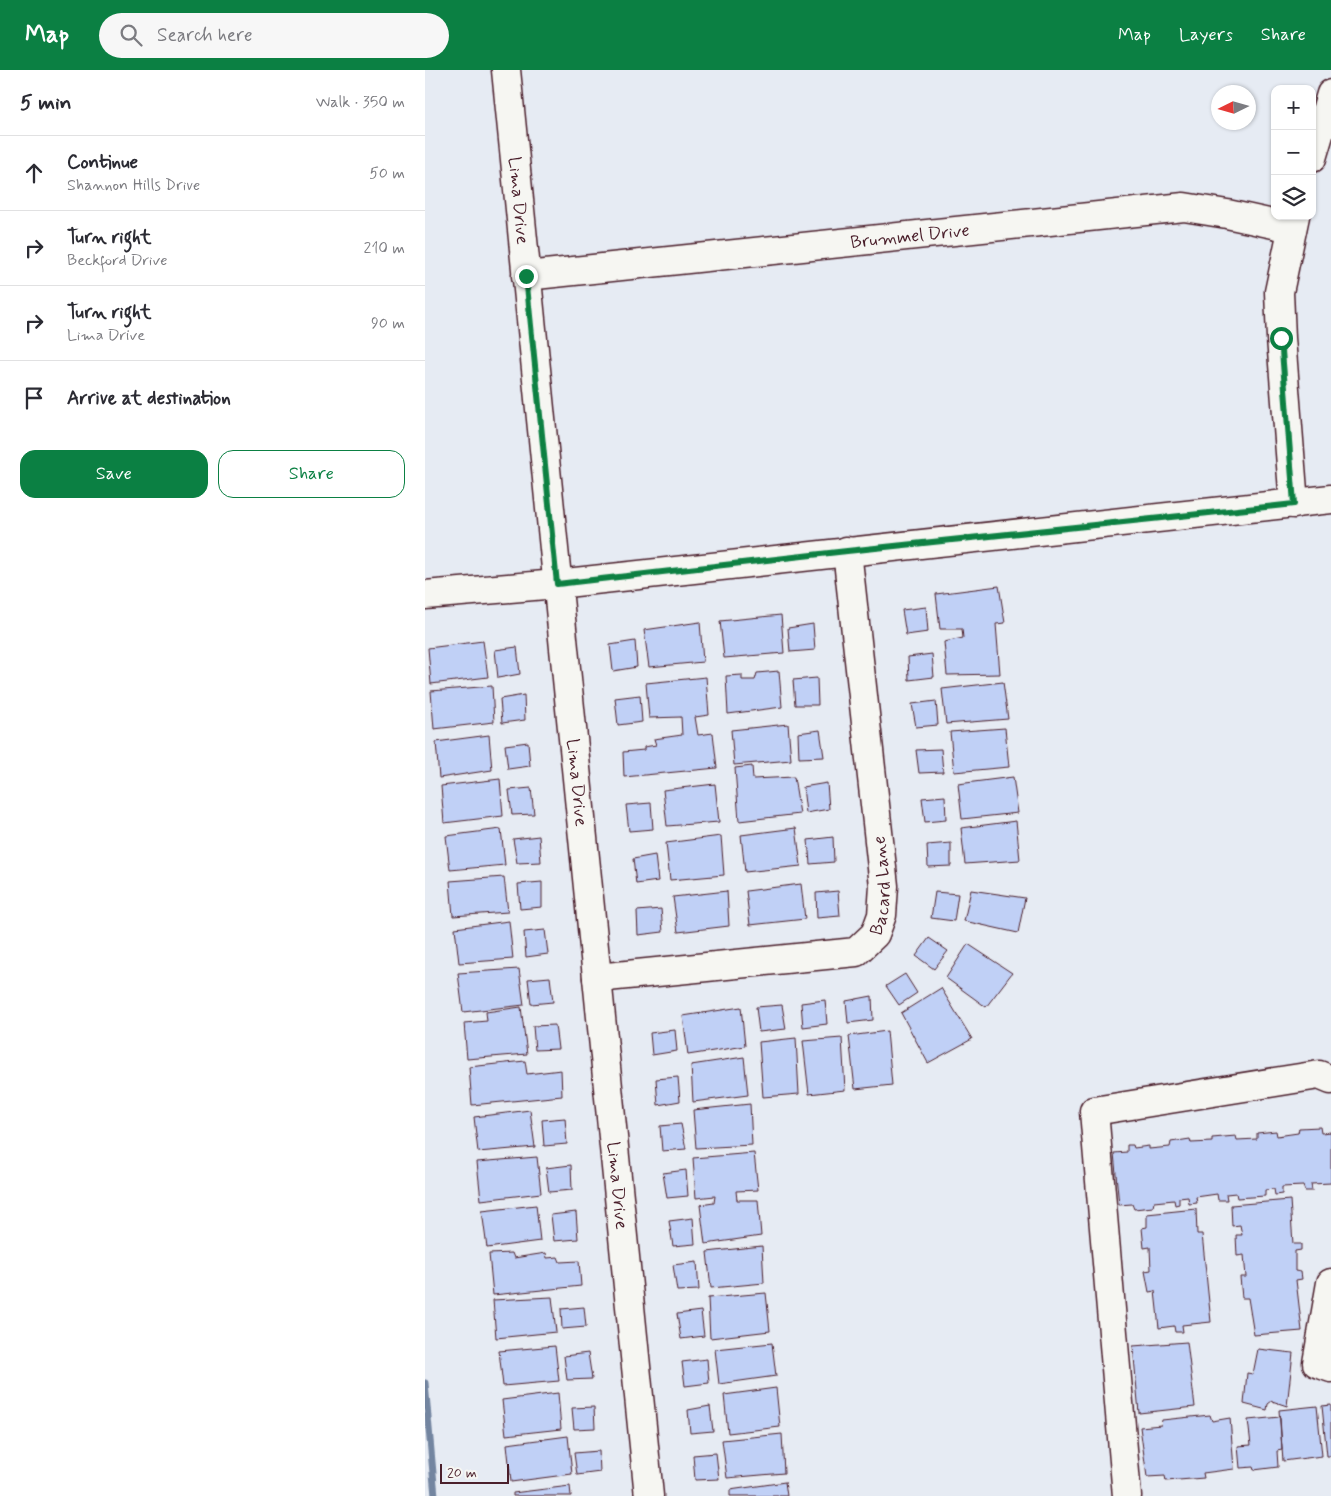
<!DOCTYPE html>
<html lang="en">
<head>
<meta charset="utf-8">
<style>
	body { margin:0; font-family:Mynerve,sans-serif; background:#f7f7f7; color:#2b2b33 }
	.controls { position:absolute; right:15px; top:15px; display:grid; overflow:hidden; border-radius:10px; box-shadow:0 1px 4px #0004 }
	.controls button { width:45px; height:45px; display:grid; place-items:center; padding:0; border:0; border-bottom:1px solid #e1e1e2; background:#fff; color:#2b2b33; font:25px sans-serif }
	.compass { position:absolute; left:786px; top:15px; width:45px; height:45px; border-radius:50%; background:#fff; box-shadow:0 1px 4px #0004; rotate:265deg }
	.scale { position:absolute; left:15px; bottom:12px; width:69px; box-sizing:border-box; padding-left:5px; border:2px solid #4a1f2b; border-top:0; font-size:14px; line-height:18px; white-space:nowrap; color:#4a1f2b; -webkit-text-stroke:4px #f6f6f2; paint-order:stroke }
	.stop { position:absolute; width:15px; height:15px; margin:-11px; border:4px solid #0b8043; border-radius:50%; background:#fff }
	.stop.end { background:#0b8043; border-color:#fff; box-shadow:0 1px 5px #0008 }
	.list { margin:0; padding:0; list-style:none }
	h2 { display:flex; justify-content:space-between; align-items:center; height:65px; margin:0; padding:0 20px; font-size:21px }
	h2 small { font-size:16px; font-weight:400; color:#7c7c81 }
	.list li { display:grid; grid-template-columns:32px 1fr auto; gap:15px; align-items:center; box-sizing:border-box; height:75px; padding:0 20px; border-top:1px solid #e1e1e2 }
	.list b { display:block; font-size:19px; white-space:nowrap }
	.list p { margin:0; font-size:16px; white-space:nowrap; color:#7c7c81 }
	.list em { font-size:16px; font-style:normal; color:#7c7c81 }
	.actions { display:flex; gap:10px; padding:15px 20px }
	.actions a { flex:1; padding:11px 0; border:1px solid #0b8043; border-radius:15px; text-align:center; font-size:18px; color:#0b8043 }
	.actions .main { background:#0b8043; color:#fff }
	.icon { flex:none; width:28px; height:28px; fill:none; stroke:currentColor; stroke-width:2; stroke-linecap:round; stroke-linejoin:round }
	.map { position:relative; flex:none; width:906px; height:1426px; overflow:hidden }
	header { display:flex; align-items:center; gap:30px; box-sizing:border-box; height:70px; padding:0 25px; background:#0b8043; color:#fff }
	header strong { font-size:24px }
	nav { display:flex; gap:28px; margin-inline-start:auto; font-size:18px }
	.search { width:350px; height:45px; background:#f7f7f7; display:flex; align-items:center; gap:12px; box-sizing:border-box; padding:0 18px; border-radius:28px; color:#7c7c81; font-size:19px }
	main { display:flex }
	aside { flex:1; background:#fff }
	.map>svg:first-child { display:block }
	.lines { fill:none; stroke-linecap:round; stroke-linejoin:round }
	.stream { stroke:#7385a0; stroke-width:7 }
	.building { fill:#c0d0f6; stroke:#4a1f2b }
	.minor-casing { stroke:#4a1f2b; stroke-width:31 }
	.minor { stroke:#f6f6f2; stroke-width:28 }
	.route { stroke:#0b8043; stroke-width:6 }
	.labels { text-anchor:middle; stroke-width:4.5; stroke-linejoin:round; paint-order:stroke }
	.street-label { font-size:18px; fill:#4a1f2b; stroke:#f6f6f2 }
</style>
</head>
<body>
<header>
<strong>Map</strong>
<div class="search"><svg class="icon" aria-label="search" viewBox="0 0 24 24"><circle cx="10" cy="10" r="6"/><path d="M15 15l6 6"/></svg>Search here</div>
<nav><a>Map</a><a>Layers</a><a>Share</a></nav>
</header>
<main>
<aside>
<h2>5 min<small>Walk · 350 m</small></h2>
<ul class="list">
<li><svg class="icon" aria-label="ahead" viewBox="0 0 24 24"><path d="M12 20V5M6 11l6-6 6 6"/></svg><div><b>Continue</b><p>Shannon Hills Drive</p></div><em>50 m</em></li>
<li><svg class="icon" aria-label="right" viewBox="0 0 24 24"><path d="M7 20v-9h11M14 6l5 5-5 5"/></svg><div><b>Turn right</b><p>Beckford Drive</p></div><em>210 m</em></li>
<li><svg class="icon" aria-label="right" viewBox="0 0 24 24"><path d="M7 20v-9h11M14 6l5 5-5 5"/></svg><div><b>Turn right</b><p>Lima Drive</p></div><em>90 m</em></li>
<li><svg class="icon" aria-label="arrive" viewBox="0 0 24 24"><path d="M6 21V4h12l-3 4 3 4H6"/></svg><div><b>Arrive at destination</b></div></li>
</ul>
<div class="actions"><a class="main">Save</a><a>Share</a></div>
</aside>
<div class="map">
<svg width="906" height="1426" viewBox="0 0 906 1426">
	<rect width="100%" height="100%" fill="#e6ebf3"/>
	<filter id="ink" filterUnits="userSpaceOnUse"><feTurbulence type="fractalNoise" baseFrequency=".02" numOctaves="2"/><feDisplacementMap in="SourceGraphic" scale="10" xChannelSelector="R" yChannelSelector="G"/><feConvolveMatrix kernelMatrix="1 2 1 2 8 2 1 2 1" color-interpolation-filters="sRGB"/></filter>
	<g filter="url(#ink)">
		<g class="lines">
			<path class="stream" d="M0 1313 10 1426"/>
		</g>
		<path class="building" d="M574 516 580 553 571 554 575 604 522 605 519 572 538 568 537 559H515L511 524Z
			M501 537 503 562 481 565 477 540Z
			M356 545 359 583 299 588 295 551Z
			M275 552 278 592 224 597 219 560Z
			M388 554 390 580 365 582 363 558Z
			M58 571 63 607 6 614 3 578Z
			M210 571 212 597 188 601 185 575Z
			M92 577 95 604 73 608 70 580Z
			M507 584 509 607 484 610 483 587Z
			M354 601 357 637 303 644 301 606 317 605V610H330L332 603Z
			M281 607 284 645 270 647 273 665 288 663 292 698 199 707 198 682 219 680V677L231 675 229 669 257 665 256 647 224 648 221 613Z
			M392 608 393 635H370L368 610Z
			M578 612 583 649 521 654 517 619Z
			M67 616 69 652 9 659 6 621Z
			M99 625 100 650 77 653 75 629Z
			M215 625 217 652 193 655 190 628Z
			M511 631 513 655 491 657 487 634Z
			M363 654 366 690 309 695 306 660Z
			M580 658 584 697 529 702 525 662Z
			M395 660 399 687 374 688 373 663Z
			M64 665 67 700 14 708 11 672Z
			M103 672 105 696 83 699 80 675Z
			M516 679 518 702 494 703 491 680Z
			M327 696 328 709 369 707 375 744 314 751 310 698Z
			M588 707 593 743 537 749 533 714Z
			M75 709 78 746 19 753 16 716Z
			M402 713 404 739 381 743 378 717Z
			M290 714 294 752 242 756 238 720Z
			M106 718 109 744 87 745 84 720Z
			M520 726 521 750 500 752 497 728Z
			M226 733 228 759 204 761 201 735Z
			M591 751 595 790 540 794 536 758Z
			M371 758 376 796 320 802 316 765Z
			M76 759 80 795 25 800 21 766Z
			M114 766 116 792 92 793 88 769Z
			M296 766 299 805 245 810 241 773Z
			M408 767 409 792 385 794 383 770Z
			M526 773V796L503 797 502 775Z
			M230 785 233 811 211 814 208 789Z
			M79 807 83 842 28 846 25 811Z
			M117 812V837L95 839 93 814Z
			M376 814 380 849 325 855 321 821Z
			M546 820 600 828 593 863 539 851Z
			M302 821 304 856 253 862 248 827Z
			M413 821 415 846 392 848 391 823Z
			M510 822 533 824 529 851 506 848Z
			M236 839 238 862 213 865 212 841Z
			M84 851 88 889 34 893 30 858Z
			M120 860 123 884 101 887 99 862Z
			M504 868 523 881 509 899 491 886Z
			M543 874 587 903 561 937 521 908Z
			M94 899 99 935 38 942 33 903Z
			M480 904 492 923 474 935 461 916Z
			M125 907 128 932 106 934 103 909Z
			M516 918 547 969 503 993 476 943Z
			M447 926 448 950 423 953 421 931Z
			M400 930 402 954 378 957 376 933Z
			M357 935 361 959 334 962 331 937Z
			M96 937 102 984 42 989 39 953 62 951 61 942Z
			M316 937 320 976 263 985 258 946Z
			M130 955 133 979 110 980 108 956Z
			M250 960 252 981 227 985 225 963Z
			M462 961 467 1015 430 1019 424 966Z
			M371 968 374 1024 338 1027 334 972Z
			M417 968 420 1020 384 1024 378 971Z
			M319 987 323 1025 268 1032 266 995Z
			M100 991 102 1004 136 1000 137 1026 47 1035 44 997Z
			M253 1007 255 1031 233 1035 231 1009Z
			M325 1034 327 1075 271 1078 268 1040Z
			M105 1040 110 1077 53 1082 49 1047Z
			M140 1048 142 1074 119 1076 117 1050Z
			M256 1054 261 1079 237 1081 235 1056Z
			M895 1057 896 1063 906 1062V1113L886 1114 887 1121H880L878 1116 857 1117V1124L850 1125 849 1119 840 1120V1126L812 1128 811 1123 801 1124 802 1130H793L792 1124 771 1127 772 1133 764 1134 763 1127 754 1128V1134L750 1135 749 1130 729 1132 728 1137 709 1139 707 1134 694 1135 689 1083 702 1082V1075H708L709 1078 724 1076V1079L745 1077 746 1072 765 1069 766 1073 787 1072V1068L811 1066 812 1070 832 1069V1063L851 1061 852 1066 873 1063 874 1058Z
			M329 1083 333 1120 311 1121 312 1130H333L336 1166 280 1174 275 1135 289 1133 290 1126 271 1128 268 1088Z
			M112 1087 116 1123 56 1130 52 1092Z
			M146 1095 147 1120 124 1122 121 1098Z
			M261 1100 263 1126 242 1128 238 1103Z
			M865 1130 868 1174H876V1180L870 1181V1201L876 1202 877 1209 871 1210 877 1261 829 1265 823 1228H817L815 1207H821L819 1185 812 1186 811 1165H817L815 1155 807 1156 806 1135Z
			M111 1135 115 1171 62 1178 57 1141Z
			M771 1139 772 1164H777L786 1252 757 1255 758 1262H750L749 1256 734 1258 730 1221 724 1222 720 1201 726 1200 725 1177 719 1178 717 1158 722 1157V1144Z
			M151 1142 153 1169 129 1171 126 1145Z
			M268 1148 270 1174 248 1176 244 1151Z
			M337 1176 339 1213 286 1218 282 1182Z
			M87 1183 89 1188 121 1183 122 1188 133 1187 135 1192 154 1191 156 1216 68 1225 64 1184Z
			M272 1192 274 1220 252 1221 248 1195Z
			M341 1223 345 1261 285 1268 283 1228Z
			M127 1227 131 1262 71 1268 68 1230Z
			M159 1237 161 1257 137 1259 136 1239Z
			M276 1241 279 1266 256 1269 252 1244Z
			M762 1272 770 1337 714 1343 708 1276Z
			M347 1273 351 1306 294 1314 290 1279Z
			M130 1276 134 1311 78 1316 74 1281Z
			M833 1279 868 1283 862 1336 847 1331 843 1334 842 1340 819 1334 822 1303 828 1304Z
			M163 1283 167 1309 142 1310 139 1286Z
			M282 1289 284 1313 260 1316 257 1292Z
			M351 1318 355 1357 303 1363 299 1325Z
			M133 1323 136 1359 81 1365 77 1330Z
			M906 1335V1386H902L897 1336Z
			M285 1336 288 1361 265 1363 263 1340Z
			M892 1336 897 1386 858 1391 854 1340Z
			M169 1337 170 1358 149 1359 147 1338Z
			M785 1345 787 1351 805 1348 809 1399 778 1403 779 1408 741 1411 740 1406 722 1407 715 1357 736 1355 737 1350Z
			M855 1347 857 1380 852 1381 853 1397 829 1400 828 1397 815 1398 813 1376 826 1375 823 1350Z
			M357 1364 359 1403 302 1408 297 1370Z
			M143 1366 147 1404 86 1412 82 1374Z
			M174 1381 175 1402 152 1405 149 1383Z
			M291 1383 294 1409 270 1410 268 1385Z
			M360 1412 362 1426H305V1420Z
			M145 1416 146 1426H88V1423Z"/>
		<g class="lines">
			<g class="minor-casing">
				<g id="minor">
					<path id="s1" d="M81 0 224 1426"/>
					<path d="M887 88 906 24"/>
					<path id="s2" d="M101 206 759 137 802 144 867 158"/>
					<path d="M869 434 856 268 854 222 870 146"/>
					<path d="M0 525 132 514 906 429"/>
					<path id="s3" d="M172 908 431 882 450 864 457 845 459 816 422 481"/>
					<path d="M906 1213 892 1293 906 1298"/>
					<path d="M702 1426 669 1041 894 1005 906 1010"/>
				</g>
			</g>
			<use href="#minor" class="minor"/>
		</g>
	</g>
	<g class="lines" filter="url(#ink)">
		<path class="route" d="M101 206 132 514 422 481 869 434 856 268"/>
	</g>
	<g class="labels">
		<g class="street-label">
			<text dy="6" stroke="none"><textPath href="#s1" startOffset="131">Lima Drive</textPath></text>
			<text dy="6" stroke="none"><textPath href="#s2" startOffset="386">Brummel Drive</textPath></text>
			<text dy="6" stroke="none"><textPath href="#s1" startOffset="716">Lima Drive</textPath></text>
			<text dy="6" stroke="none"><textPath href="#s3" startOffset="336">Bacard Lane</textPath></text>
			<text dy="6" stroke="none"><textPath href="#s1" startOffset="1121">Lima Drive</textPath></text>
		</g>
	</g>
</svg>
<div class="controls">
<button>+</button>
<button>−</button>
<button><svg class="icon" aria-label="layers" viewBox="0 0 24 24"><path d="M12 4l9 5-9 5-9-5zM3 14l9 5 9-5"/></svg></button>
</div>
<svg class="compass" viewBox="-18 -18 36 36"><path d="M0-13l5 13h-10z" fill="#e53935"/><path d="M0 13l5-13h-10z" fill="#7c7c81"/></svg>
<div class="scale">20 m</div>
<div class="stop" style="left:856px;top:268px"></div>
<div class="stop end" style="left:101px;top:206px"></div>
</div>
</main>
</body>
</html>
